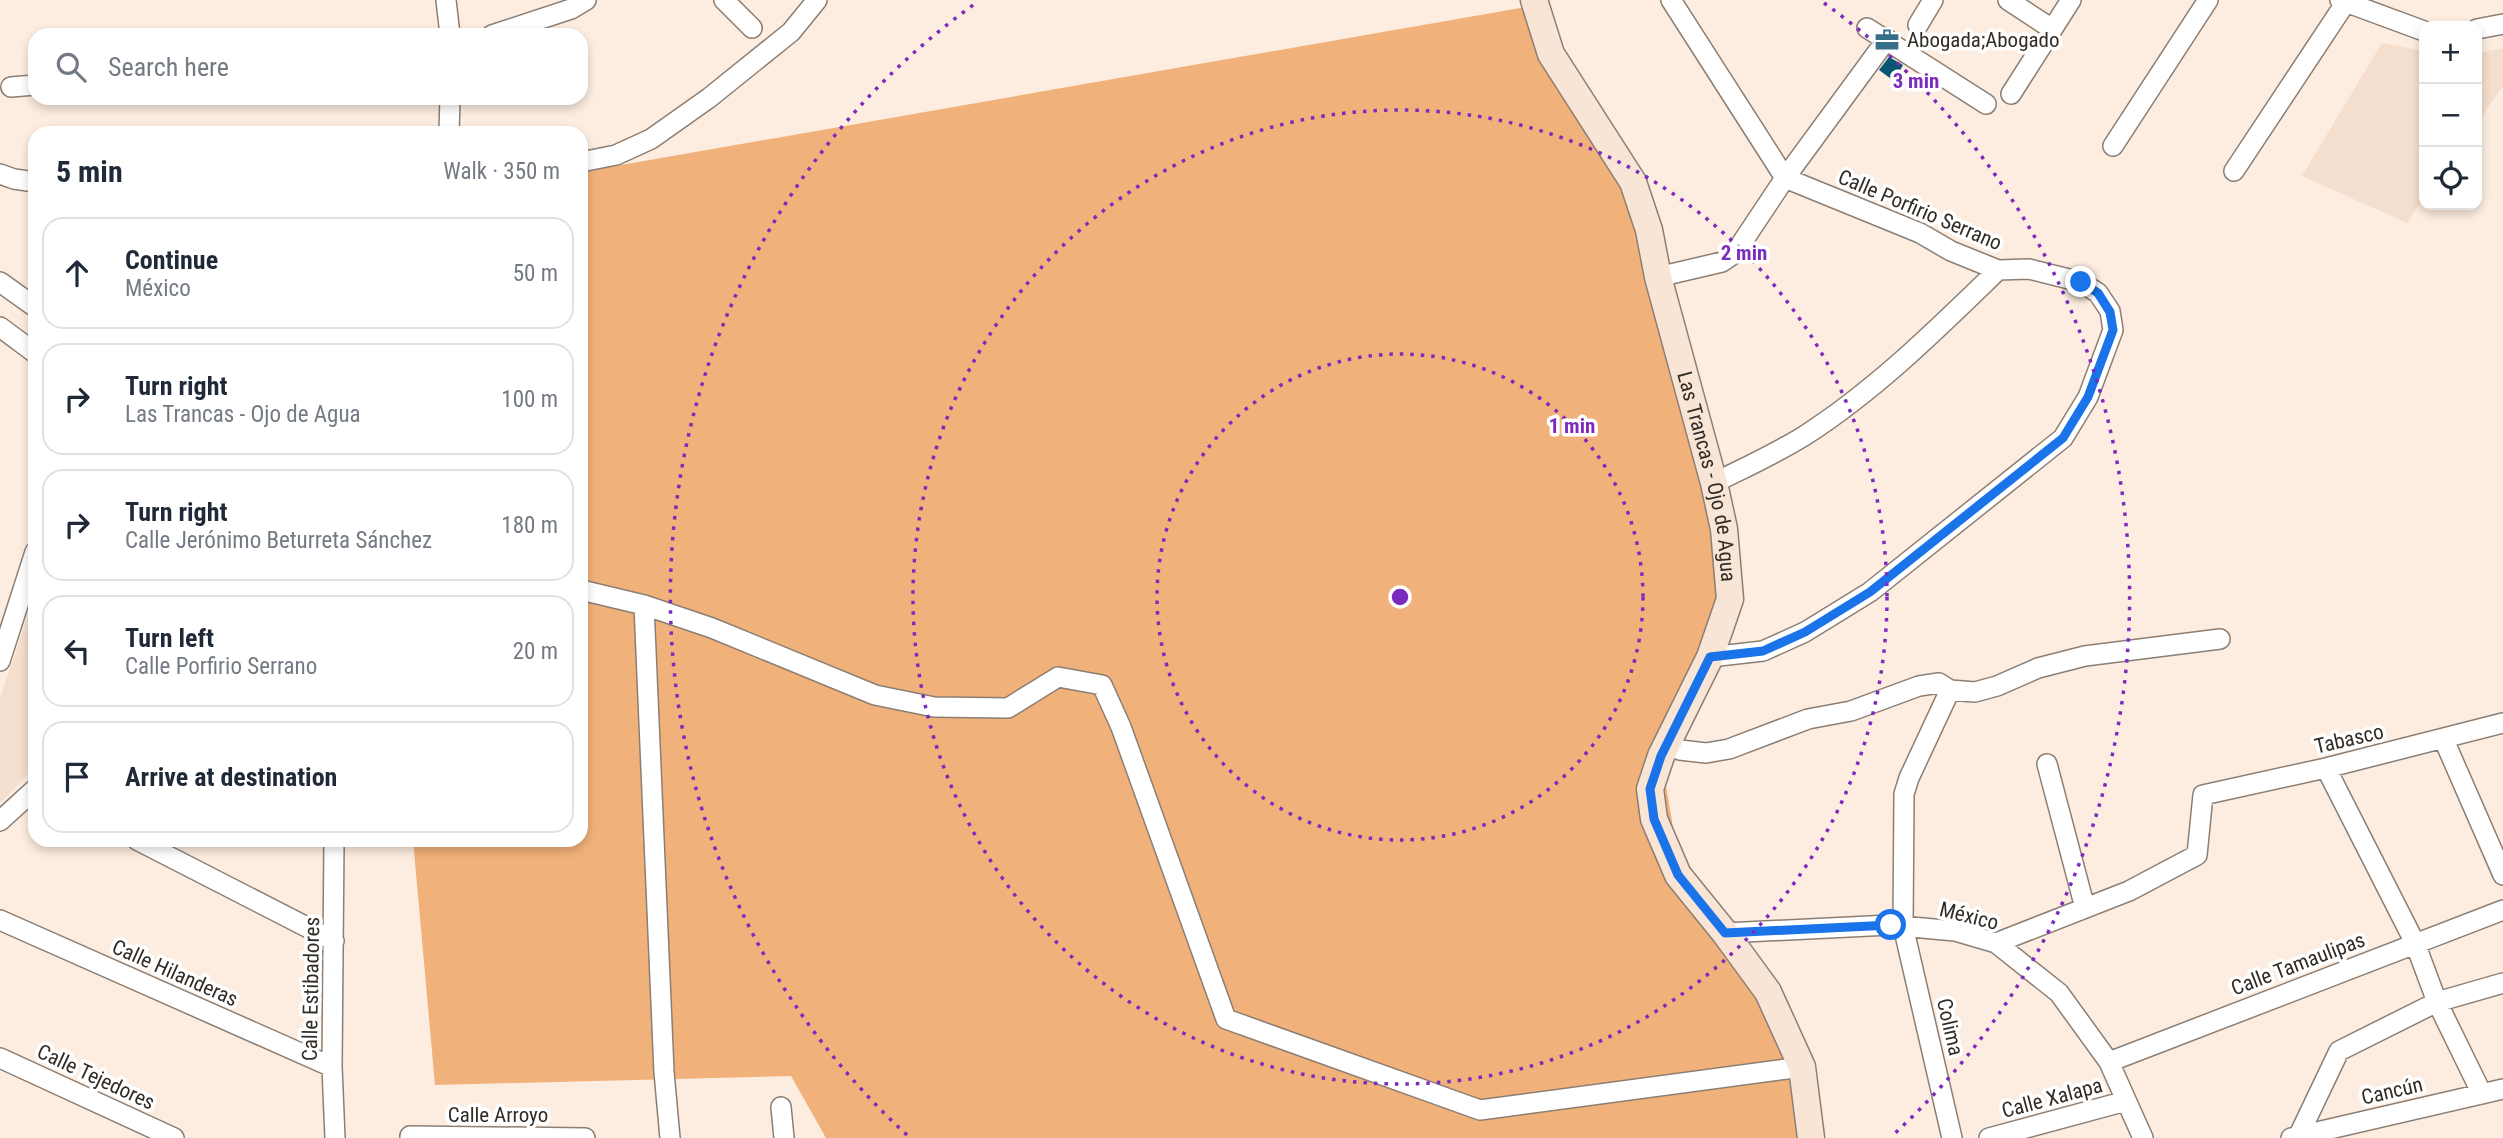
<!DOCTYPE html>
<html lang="en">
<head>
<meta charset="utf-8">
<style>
	body { margin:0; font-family:"Roboto Condensed",sans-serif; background:#f6f6f7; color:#1f2937 }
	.controls { position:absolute; right:21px; top:21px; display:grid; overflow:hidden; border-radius:14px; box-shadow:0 4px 10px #0003 }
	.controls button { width:63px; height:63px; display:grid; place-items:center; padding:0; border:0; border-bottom:2px solid #e0e1e3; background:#fff; color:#1f2937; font:35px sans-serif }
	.stop { position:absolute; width:21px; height:21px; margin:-16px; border:5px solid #1a73e8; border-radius:50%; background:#fff }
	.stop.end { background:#1a73e8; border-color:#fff; box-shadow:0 2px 7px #0008 }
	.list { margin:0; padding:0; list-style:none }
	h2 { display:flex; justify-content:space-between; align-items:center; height:91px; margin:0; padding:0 28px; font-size:30px }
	h2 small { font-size:23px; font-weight:400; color:#747a83 }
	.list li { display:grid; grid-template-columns:46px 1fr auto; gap:21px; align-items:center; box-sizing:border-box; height:112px; margin:0 14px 14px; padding:0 14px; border:2px solid #e0e1e3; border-radius:21px }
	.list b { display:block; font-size:26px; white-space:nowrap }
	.list p { margin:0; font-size:23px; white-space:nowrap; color:#747a83 }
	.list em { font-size:23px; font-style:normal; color:#747a83 }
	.icon { flex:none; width:38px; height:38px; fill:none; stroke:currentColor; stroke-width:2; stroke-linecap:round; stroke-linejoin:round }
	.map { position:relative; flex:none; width:2503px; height:1138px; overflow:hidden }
	.search { position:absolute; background:#fff; box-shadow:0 4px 10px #0003; left:28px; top:28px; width:560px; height:77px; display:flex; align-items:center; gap:18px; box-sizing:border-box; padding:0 24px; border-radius:21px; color:#747a83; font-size:26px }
	.panel { position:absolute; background:#fff; box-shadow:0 4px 10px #0003; left:28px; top:126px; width:560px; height:721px; border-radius:21px }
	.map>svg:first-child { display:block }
	.built { fill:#f4dece }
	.forest { fill:#f1b17a }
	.building { fill:#065572 }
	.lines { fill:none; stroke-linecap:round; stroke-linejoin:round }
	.street-casing { stroke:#8c7e73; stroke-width:22 }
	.secondary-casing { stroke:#8c7e73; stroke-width:29 }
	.street { stroke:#fff; stroke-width:19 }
	.secondary { stroke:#f8e5d5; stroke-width:26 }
	.route { stroke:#1a73e8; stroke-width:9 }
	.ring { fill:none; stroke:#7b2cbf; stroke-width:3.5; stroke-dasharray:3.5 7 }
	.labels { text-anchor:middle; stroke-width:7; stroke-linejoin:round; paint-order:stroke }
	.poi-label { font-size:21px; fill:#322c27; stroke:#fff; text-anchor:start }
	.street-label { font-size:21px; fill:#322c27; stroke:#fff }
	.centre { fill:#7b2cbf; stroke:#fff; stroke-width:3.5 }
	.ring-label { font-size:21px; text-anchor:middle; font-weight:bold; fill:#7b2cbf; stroke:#fff; stroke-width:7; stroke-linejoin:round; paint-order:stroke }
</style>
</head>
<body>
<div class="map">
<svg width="2503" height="1138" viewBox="0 0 2503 1138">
	<rect width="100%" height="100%" fill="#fdede0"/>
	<path class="built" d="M2382 43 2424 51V198L2407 223 2302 176Z
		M2503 48V86L2477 123V53Z
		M35 595V768L0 803V698Z"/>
	<path class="forest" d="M1526 7 1648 201 1728 588 1662 761 1679 864 1789 1055 1798 1138H826L791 1076 435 1085 413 840H581V172Z"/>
	<path class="building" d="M1889 57 1903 65 1894 81 1879 70Z"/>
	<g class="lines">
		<g class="street-casing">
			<path id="street" d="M446 0 450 35
				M724 0 752 28
				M1671 0 1785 178 1920 233 1951 251 1998 270 2029 269 2081 282 2098 293 2110 311 2113 330 2088 397 2063 438 1870 592 1805 632 1763 651 1710 657
				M2008 0 2052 29
				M2340 0 2424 31
				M1918 25 1933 0
				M1867 28 1986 104
				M2477 29 2503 24
				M492 35 571 9 586 0
				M11 87 35 85
				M2011 94 2071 0
				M449 133 450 98
				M2113 146 2208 0
				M581 162 616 155 651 139 709 98 791 32 817 0
				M2234 171 2346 2
				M0 174 14 179 35 182
				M1658 277 1722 262 1735 253 1785 178 1887 39
				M0 282 35 307
				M0 327 35 353
				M1714 483C1744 468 1775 454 1804 436 1876 390 1937 329 1998 270
				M581 590 644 605 712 628 875 695 934 707 1008 708 1058 677 1102 685 1121 727 1226 1019 1480 1110 1802 1067
				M644 605 664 1072 670 1138
				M0 661 35 552
				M1950 690 1909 778 1904 794 1903 926 1952 1138
				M2444 740 2503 875
				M1669 741 1680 750 1706 753 1729 749 1808 719 1851 711 1919 686 1939 683 1950 690 1975 692 1997 686 2038 668 2085 656 2220 639
				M2047 764 2085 908
				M2326 768 2415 943 2437 1002 2482 1094
				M0 821 35 789
				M137 840 334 941
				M334 840 332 1067 335 1138
				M0 920 332 1067
				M1725 933 1890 925 1955 931 1996 943 2059 993 2109 1062 2143 1138
				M1996 943 2129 891 2197 855 2203 795 2326 768 2503 723
				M0 1058 174 1138
				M2109 1062 2503 910
				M781 1107 784 1138
				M410 1136 585 1138
				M2298 1137 2339 1051 2437 1002 2503 983
				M1989 1138 2126 1101
				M2291 1138 2503 1089"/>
		</g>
		<g class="secondary-casing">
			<g id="secondary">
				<path id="s1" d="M1534 0 1551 54 1633 182 1649 230 1658 277 1714 483 1724 529 1730 599 1710 657 1661 756 1650 789 1654 819 1678 875 1725 933 1768 992 1802 1067 1811 1138"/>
			</g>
		</g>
		<use href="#street" class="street"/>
		<use href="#secondary" class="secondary"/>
	</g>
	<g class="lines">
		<path class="route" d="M1891 925 1725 933 1678 875 1654 819 1650 789 1661 756 1710 657 1763 651 1805 632 1870 592 2063 438 2088 397 2113 330 2110 312 2098 293 2081 282"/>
	</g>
	<g class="ring">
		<circle cx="1400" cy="597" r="243"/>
		<circle cx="1400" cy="597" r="487"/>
		<path d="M907 1135A730 730 0 0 1 976 3M1824 3A730 730 0 0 1 1893 1135"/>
	</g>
	<defs>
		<g id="office-bare" transform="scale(1.89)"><path d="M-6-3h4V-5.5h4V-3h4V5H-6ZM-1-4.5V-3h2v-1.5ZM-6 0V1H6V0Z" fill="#376f89" stroke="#fff" stroke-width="2.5" paint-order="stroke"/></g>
	</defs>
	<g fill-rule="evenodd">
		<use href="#office-bare" x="1887" y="40"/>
	</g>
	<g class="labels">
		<g class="poi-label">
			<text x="1907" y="47">Abogada;Abogado</text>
		</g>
		<g class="street-label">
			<text transform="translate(1920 210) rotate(23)" y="7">Calle Porfirio Serrano</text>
			<text dy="7" stroke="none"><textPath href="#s1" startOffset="513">Las Trancas - Ojo de Agua</textPath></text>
			<text transform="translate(2349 739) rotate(-13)" y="7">Tabasco</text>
			<text transform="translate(1969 916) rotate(14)" y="7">México</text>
			<text transform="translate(2298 964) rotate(-21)" y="7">Calle Tamaulipas</text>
			<text transform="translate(175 973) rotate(24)" y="7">Calle Hilanderas</text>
			<text transform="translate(311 989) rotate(-89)" y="7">Calle Estibadores</text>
			<text transform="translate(1950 1027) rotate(77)" y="7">Colima</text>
			<text transform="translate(96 1077) rotate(25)" y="7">Calle Tejedores</text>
			<text transform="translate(2392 1091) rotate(-13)" y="7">Cancún</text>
			<text transform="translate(2052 1098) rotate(-15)" y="7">Calle Xalapa</text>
			<text x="498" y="1122">Calle Arroyo</text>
		</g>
	</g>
	<circle cx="1400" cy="597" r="10" class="centre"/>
	<g class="ring-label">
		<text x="1916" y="88">3 min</text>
		<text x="1744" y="260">2 min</text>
		<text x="1572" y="433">1 min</text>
	</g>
</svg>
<div class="controls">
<button>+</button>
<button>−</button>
<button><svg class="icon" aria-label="locate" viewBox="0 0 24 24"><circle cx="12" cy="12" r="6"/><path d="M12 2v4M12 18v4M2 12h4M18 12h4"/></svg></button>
</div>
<div class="stop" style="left:1891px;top:925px"></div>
<div class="stop end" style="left:2081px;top:282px"></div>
<div class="search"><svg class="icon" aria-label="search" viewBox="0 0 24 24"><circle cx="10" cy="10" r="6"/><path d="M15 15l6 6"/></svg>Search here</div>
<section class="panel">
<h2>5 min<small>Walk · 350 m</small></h2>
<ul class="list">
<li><svg class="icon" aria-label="ahead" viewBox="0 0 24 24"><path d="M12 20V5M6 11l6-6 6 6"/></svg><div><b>Continue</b><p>México</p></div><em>50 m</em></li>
<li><svg class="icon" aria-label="right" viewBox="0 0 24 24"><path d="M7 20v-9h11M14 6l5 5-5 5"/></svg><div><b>Turn right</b><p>Las Trancas - Ojo de Agua</p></div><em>100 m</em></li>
<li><svg class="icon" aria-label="right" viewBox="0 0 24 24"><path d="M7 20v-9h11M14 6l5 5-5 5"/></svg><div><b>Turn right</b><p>Calle Jerónimo Beturreta Sánchez</p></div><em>180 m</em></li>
<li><svg class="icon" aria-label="left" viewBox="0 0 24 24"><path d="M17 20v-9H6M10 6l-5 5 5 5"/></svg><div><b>Turn left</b><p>Calle Porfirio Serrano</p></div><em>20 m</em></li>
<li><svg class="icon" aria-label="arrive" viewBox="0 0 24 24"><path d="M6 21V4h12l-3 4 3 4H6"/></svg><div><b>Arrive at destination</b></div></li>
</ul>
</section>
</div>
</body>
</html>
